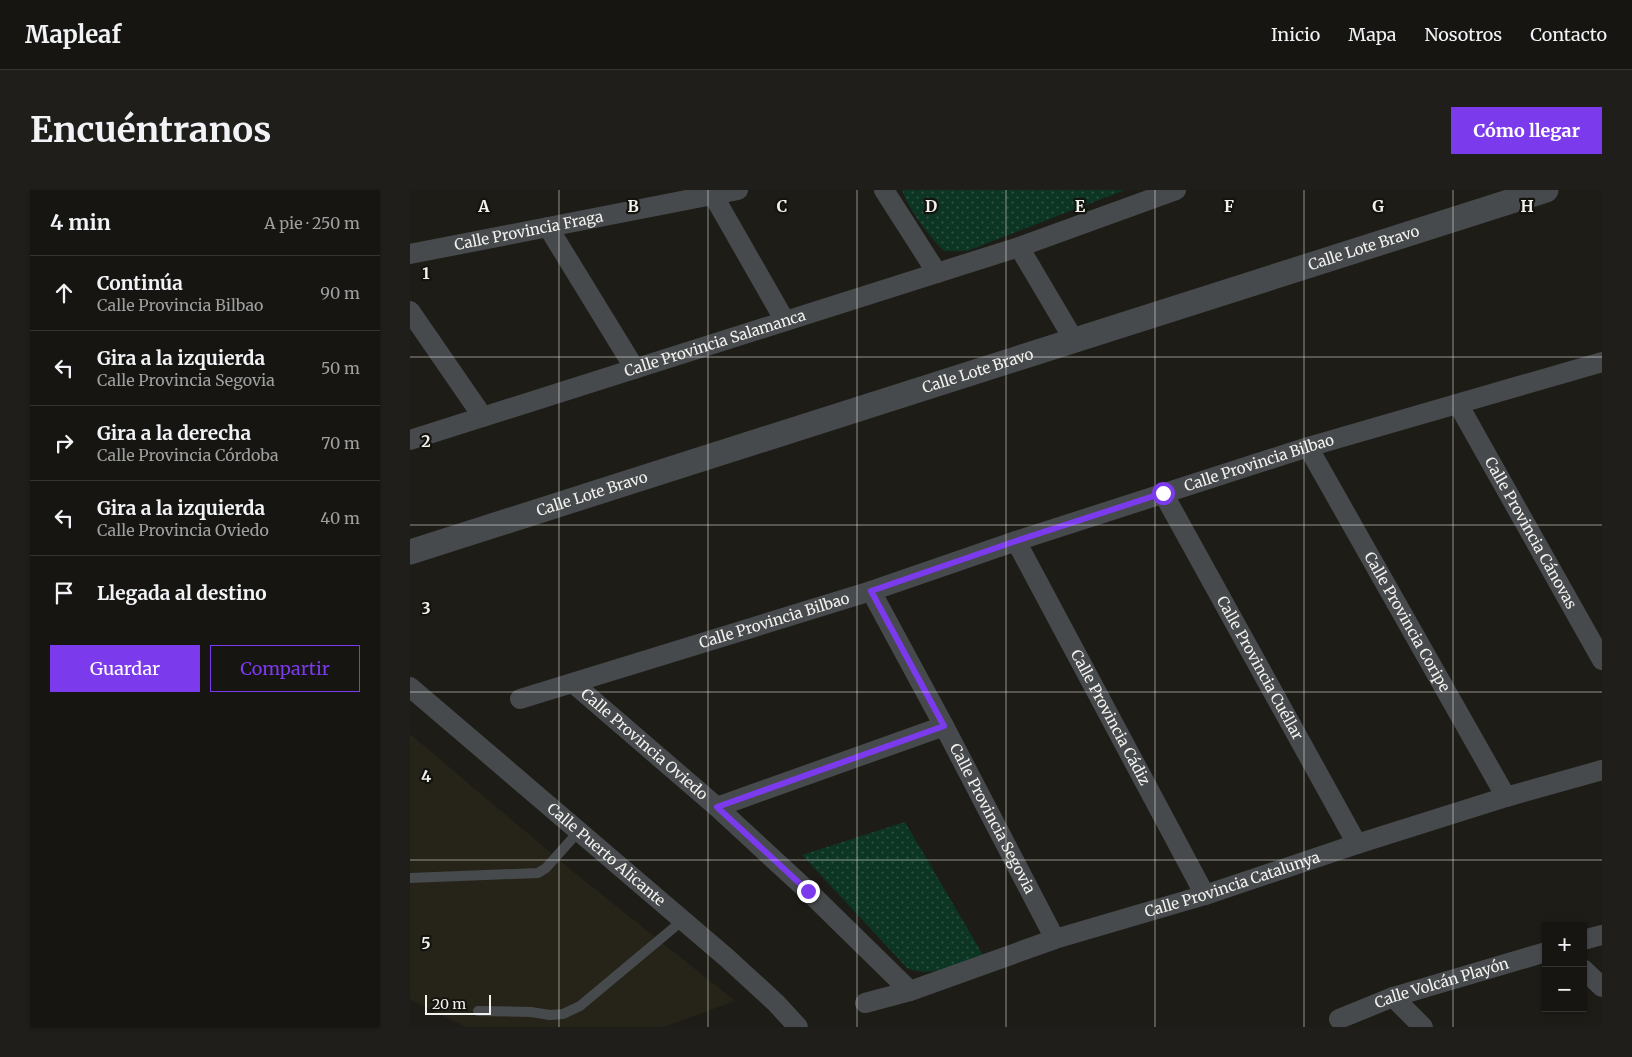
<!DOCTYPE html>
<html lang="es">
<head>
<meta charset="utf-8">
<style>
	body { margin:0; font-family:Merriweather,serif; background:#1f1e1a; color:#f1f3f6 }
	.controls { position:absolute; right:15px; bottom:15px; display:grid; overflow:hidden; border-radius:0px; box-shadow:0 1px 4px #0004 }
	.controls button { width:45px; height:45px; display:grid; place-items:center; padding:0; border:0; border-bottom:1px solid #353431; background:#161511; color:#f1f3f6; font:25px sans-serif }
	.scale { position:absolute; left:15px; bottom:12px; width:66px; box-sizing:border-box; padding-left:5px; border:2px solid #f1f1ed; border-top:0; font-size:14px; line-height:18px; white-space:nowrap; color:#f1f1ed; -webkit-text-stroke:4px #14130e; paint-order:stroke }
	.stop { position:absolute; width:15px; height:15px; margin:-11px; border:4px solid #7c3aed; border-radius:50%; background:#fff }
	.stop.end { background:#7c3aed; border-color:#fff; box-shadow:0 1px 5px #0008 }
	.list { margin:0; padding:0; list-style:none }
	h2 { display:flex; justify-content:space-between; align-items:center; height:65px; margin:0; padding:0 20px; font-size:21px }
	h2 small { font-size:16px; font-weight:400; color:#9e9f9f }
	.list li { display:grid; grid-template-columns:32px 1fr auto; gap:15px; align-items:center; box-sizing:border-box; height:75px; padding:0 20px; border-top:1px solid #353431 }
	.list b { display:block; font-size:19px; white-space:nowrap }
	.list p { margin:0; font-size:16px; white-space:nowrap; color:#9e9f9f }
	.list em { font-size:16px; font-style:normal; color:#9e9f9f }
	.actions { display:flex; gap:10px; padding:15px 20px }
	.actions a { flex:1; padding:11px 0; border:1px solid #7c3aed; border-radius:0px; text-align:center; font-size:18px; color:#7c3aed }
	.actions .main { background:#7c3aed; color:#fff }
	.icon { flex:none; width:28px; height:28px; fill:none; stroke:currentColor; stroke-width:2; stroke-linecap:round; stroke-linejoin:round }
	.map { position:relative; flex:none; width:1192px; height:837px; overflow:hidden; border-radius:0px }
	header { display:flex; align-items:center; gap:30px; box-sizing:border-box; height:70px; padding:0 25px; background:#161511; border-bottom:1px solid #353431 }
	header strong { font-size:24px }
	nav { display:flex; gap:28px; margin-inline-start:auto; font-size:18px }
	.intro { display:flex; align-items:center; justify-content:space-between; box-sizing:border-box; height:120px; padding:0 30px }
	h1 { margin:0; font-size:35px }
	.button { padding:12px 22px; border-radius:0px; background:#7c3aed; color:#fff; font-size:18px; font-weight:700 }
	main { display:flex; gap:30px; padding:0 30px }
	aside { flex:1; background:#161511; border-radius:0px; box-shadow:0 1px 4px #0004 }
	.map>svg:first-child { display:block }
	.built { fill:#262419 }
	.grass { fill:url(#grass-dots) }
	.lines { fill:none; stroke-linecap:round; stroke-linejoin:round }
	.service { stroke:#474a4c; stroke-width:10 }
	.minor { stroke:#474a4c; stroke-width:20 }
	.tertiary { stroke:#474a4c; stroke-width:25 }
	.route { stroke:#7c3aed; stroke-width:6 }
	.grid { fill:none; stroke:#f1f1ed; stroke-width:1; stroke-opacity:0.55 }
	.labels { text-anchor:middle; stroke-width:4.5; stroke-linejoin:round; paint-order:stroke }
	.street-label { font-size:15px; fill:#f1f1ed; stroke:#14130e }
	.grid-label { font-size:16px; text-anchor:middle; font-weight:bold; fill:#f1f1ed; stroke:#14130e; stroke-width:4.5; stroke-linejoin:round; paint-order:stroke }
</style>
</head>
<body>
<header>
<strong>Mapleaf</strong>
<nav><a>Inicio</a><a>Mapa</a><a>Nosotros</a><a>Contacto</a></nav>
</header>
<div class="intro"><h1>Encuéntranos</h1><a class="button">Cómo llegar</a></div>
<main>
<aside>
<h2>4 min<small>A pie · 250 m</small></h2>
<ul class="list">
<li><svg class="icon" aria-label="ahead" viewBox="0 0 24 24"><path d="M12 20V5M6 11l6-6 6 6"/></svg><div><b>Continúa</b><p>Calle Provincia Bilbao</p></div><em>90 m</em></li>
<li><svg class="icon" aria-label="left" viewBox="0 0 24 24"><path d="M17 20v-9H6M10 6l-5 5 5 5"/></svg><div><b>Gira a la izquierda</b><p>Calle Provincia Segovia</p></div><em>50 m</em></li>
<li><svg class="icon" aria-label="right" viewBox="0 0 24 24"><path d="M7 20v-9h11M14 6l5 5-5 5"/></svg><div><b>Gira a la derecha</b><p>Calle Provincia Córdoba</p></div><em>70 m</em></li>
<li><svg class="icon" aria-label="left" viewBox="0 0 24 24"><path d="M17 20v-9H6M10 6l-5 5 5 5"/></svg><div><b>Gira a la izquierda</b><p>Calle Provincia Oviedo</p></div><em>40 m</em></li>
<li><svg class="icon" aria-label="arrive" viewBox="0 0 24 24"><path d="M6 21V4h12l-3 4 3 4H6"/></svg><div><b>Llegada al destino</b></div></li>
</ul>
<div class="actions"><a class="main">Guardar</a><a>Compartir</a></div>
</aside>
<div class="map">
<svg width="1192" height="837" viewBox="0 0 1192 837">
	<defs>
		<pattern id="grass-dots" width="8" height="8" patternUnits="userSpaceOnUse" patternTransform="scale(1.25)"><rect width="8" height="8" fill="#0c3524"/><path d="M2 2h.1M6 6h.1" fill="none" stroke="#305344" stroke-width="1.8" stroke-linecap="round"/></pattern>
	</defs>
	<rect width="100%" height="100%" fill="#1d1c17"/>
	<path class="built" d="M0 544 161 680 325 811 254 837H56L0 809Z"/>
	<path class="grass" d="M492 0H715L557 61H534C519 46 499 20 492 0Z
		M495 632 573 765C549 773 521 789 497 778L392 665Z"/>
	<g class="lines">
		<path class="service" d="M0 688 128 683 136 678 169 641
			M68 821 121 822 140 825 153 824 170 816 273 730"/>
		<g class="minor">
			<path d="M474 0 527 83"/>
			<path d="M303 5 375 131"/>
			<path d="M138 37 225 179"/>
			<path d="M609 57 664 150"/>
			<path id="s1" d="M0 64 328 0"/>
			<path d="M0 121 73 227"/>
			<path id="s2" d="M1048 214 1192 470"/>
			<path id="s3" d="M0 250 609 57 766 0"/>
			<path id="s4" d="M898 257 1096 607"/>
			<path id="s5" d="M753 303 947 654"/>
			<path id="s6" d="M606 351 795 705"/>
			<path id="s7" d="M461 401 534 536 645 749"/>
			<path id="s8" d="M163 493 307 617 398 701 500 801"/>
			<path id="s9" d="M0 497 317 768 366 813 388 837"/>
			<path id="s10" d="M110 509 461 401 606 351 898 257 1192 172"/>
			<path d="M307 617 534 536"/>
			<path d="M1173 750 1192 745"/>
			<path d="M1173 779 1192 797"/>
			<path d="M983 807 1013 837"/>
			<path id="s11" d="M455 813 500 801 645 749 795 705 947 654 1096 607 1192 580"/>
			<path id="s12" d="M929 829 983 807 1136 762"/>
		</g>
		<path class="tertiary" id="s13" d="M0 362 1136 0"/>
	</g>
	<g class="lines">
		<path class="route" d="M398 701 307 617 534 536 461 401 606 351 753 303"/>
	</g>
	<path class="grid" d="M149 0V837M298 0V837M447 0V837M596 0V837M745 0V837M894 0V837M1043 0V837M0 167H1192M0 335H1192M0 502H1192M0 670H1192"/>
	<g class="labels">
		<g class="street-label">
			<text dy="5" stroke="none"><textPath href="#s1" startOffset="121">Calle Provincia Fraga</textPath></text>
			<text dy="5" stroke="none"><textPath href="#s13" startOffset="1001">Calle Lote Bravo</textPath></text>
			<text dy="5" stroke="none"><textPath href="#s3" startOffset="320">Calle Provincia Salamanca</textPath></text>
			<text dy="5" stroke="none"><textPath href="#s13" startOffset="596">Calle Lote Bravo</textPath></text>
			<text dy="5" stroke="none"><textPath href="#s10" startOffset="776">Calle Provincia Bilbao</textPath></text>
			<text dy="5" stroke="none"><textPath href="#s13" startOffset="191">Calle Lote Bravo</textPath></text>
			<text dy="5" stroke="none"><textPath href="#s2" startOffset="148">Calle Provincia Cánovas</textPath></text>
			<text dy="5" stroke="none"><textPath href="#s10" startOffset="266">Calle Provincia Bilbao</textPath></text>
			<text dy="5" stroke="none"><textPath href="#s4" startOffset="201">Calle Provincia Coripe</textPath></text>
			<text dy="5" stroke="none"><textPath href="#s5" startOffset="200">Calle Provincia Cuéllar</textPath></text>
			<text dy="5" stroke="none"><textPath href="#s6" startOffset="200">Calle Provincia Cádiz</textPath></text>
			<text dy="5" stroke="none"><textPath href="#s8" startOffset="94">Calle Provincia Oviedo</textPath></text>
			<text dy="5" stroke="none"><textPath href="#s7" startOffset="258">Calle Provincia Segovia</textPath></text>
			<text dy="5" stroke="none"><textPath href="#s9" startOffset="258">Calle Puerto Alicante</textPath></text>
			<text dy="5" stroke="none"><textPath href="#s11" startOffset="386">Calle Provincia Catalunya</textPath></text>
			<text dy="5" stroke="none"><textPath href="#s12" startOffset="109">Calle Volcán Playón</textPath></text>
		</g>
	</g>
	<g class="grid-label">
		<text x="74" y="22">A</text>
		<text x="223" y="22">B</text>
		<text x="372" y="22">C</text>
		<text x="521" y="22">D</text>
		<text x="670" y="22">E</text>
		<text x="819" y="22">F</text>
		<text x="968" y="22">G</text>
		<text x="1117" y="22">H</text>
		<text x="16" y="89">1</text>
		<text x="16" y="257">2</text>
		<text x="16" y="424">3</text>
		<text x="16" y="592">4</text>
		<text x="16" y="759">5</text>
	</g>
</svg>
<div class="controls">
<button>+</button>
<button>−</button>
</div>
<div class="scale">20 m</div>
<div class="stop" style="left:753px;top:303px"></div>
<div class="stop end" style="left:398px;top:701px"></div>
</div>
</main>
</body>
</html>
